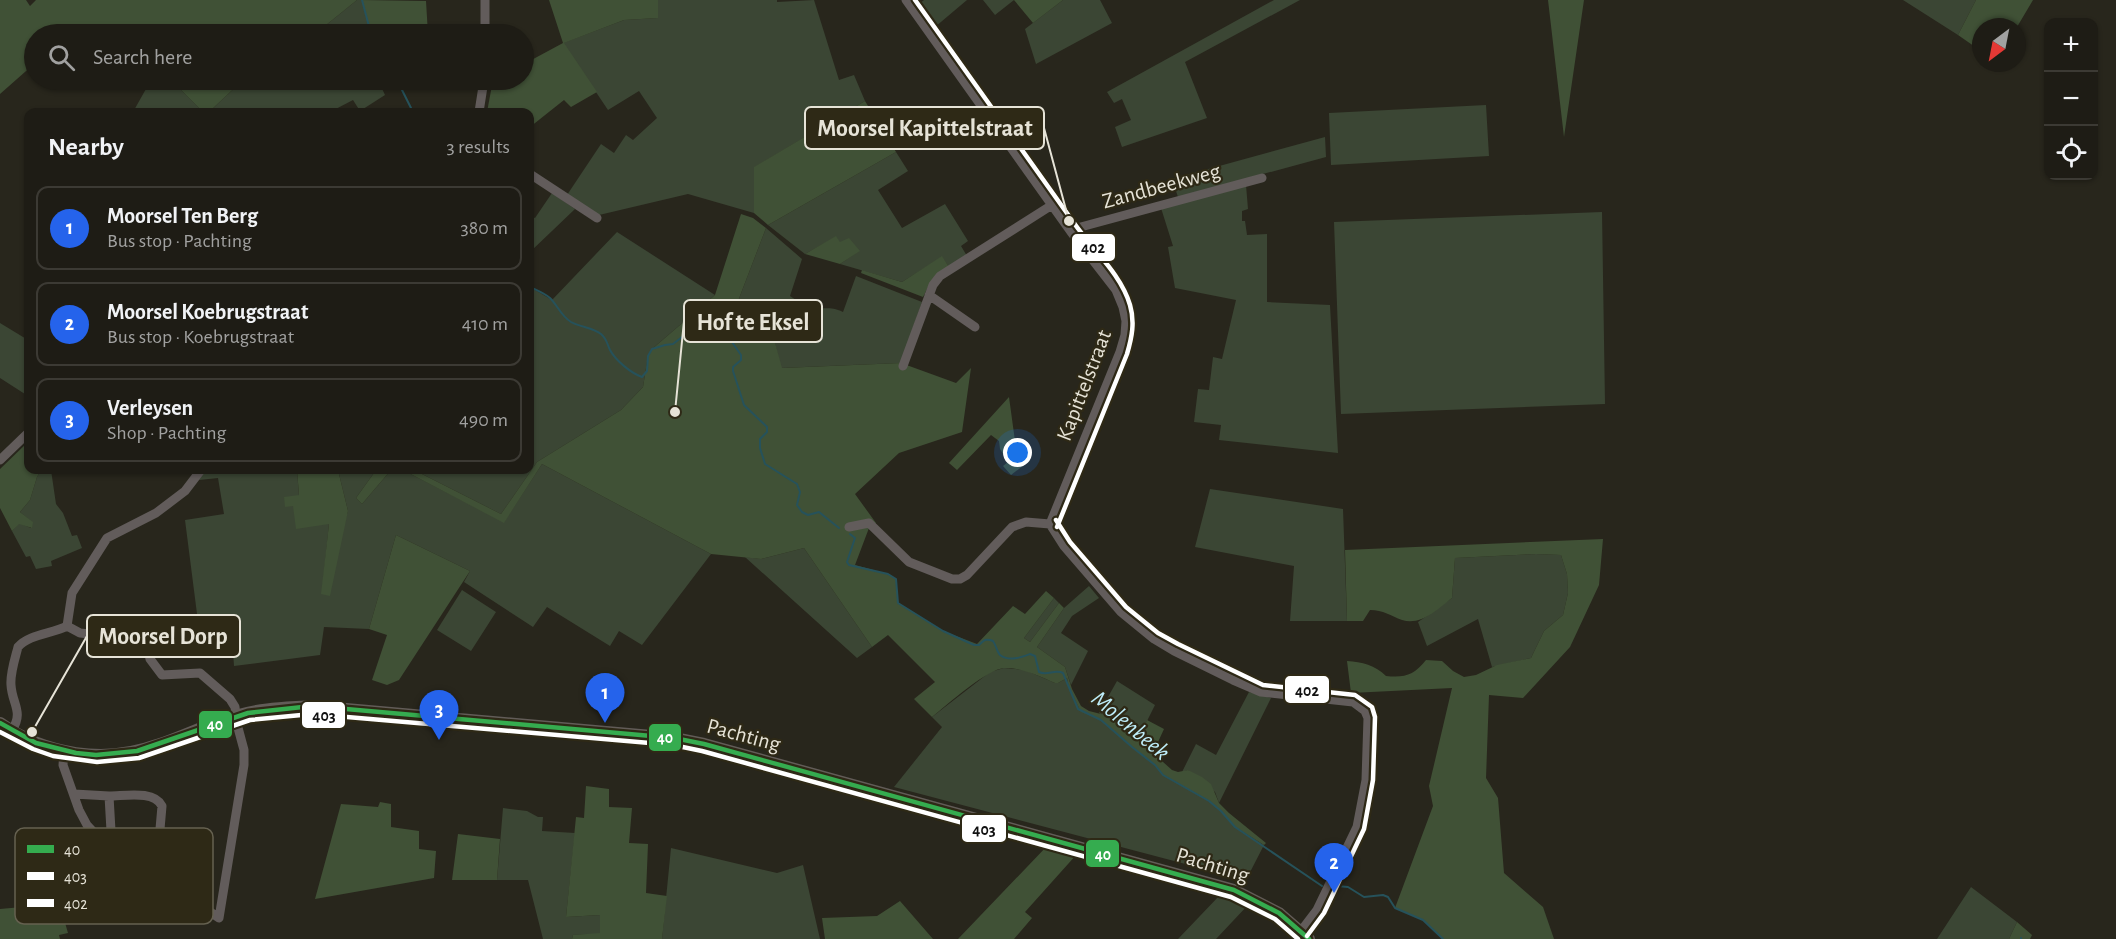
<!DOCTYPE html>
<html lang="en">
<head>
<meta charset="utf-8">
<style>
	body { margin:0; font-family:"Alegreya Sans",sans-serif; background:#26251e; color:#f1f3f6 }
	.controls { position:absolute; right:18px; top:18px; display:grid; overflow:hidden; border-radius:12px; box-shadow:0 2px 4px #0004 }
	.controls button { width:54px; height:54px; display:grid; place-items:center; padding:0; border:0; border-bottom:2px solid #3c3a34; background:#1e1c15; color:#f1f3f6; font:30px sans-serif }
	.compass { position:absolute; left:1972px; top:18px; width:54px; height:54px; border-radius:50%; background:#1e1c15; box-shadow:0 2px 4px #0004; rotate:212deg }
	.you { position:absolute; left:1018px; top:453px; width:21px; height:21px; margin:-15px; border:4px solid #fff; border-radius:50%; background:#1a73e8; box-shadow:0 0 0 9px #1a73e833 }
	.badge { display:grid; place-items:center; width:39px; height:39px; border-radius:50%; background:#2563eb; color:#fff; font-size:20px; font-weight:700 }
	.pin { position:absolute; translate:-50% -50px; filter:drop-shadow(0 2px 3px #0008) }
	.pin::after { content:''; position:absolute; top:32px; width:21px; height:18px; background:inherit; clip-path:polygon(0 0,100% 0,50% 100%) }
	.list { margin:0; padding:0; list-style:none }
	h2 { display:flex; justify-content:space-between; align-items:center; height:78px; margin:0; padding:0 24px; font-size:26px }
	h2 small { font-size:20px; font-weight:400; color:#a1a1a0 }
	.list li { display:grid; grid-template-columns:39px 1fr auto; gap:18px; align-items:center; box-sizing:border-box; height:84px; margin:0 12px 12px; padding:0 12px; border:2px solid #3c3a34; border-radius:12px }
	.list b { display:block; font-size:22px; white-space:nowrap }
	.list p { margin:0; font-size:20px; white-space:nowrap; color:#a1a1a0 }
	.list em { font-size:20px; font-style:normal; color:#a1a1a0 }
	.icon { flex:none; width:33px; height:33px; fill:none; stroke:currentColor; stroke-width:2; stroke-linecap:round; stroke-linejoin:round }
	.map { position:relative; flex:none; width:2116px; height:939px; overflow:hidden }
	.search { position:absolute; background:#1e1c15; box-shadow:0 2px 4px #0004; left:24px; top:24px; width:510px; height:66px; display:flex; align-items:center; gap:15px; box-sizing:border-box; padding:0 21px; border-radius:33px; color:#a1a1a0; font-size:22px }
	.panel { position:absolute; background:#1e1c15; box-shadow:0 2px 4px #0004; left:24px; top:108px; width:510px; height:366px; border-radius:12px }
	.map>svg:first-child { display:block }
	.green { fill:#3b4634 }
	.forest { fill:#405136 }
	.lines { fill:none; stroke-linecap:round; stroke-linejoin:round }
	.stream { stroke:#26525b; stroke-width:2 }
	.minor { stroke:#625c5b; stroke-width:9 }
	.major { stroke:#625c58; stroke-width:12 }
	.bus-1-casing { stroke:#2e2916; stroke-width:9 }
	.bus-2-casing { stroke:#2e2916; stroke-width:9 }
	.bus-3-casing { stroke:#2e2916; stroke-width:9 }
	.bus-1 { stroke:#35ac4f; stroke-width:4.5 }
	.bus-2 { stroke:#fff; stroke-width:4.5 }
	.bus-3 { stroke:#fff; stroke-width:4.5 }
	.labels { text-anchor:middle; stroke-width:4.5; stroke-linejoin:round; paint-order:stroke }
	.street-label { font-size:22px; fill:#e6e3d7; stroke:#2e2916 }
	.water-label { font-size:24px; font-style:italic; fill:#beedf9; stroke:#2e2916 }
	.key { fill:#2e2916; stroke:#656150; stroke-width:1.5 }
	.key-label { font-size:16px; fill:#e6e3d7 }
	.leader { fill:none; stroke:#e6e3d7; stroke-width:2 }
	.callout-dot { fill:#e6e3d7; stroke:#2e2916; stroke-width:2 }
	.callout { fill:#2e2916; stroke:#e6e3d7; stroke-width:2 }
	.callout-label { font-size:24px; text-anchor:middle; font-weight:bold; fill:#e6e3d7 }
	.line-badge { stroke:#2e2916; stroke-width:2 }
	.badge-label { font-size:16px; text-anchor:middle; font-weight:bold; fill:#fff }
	.pale-badge-label { font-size:16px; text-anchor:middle; font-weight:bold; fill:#111 }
</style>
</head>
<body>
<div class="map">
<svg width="2116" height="939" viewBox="0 0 2116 939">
	<rect width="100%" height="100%" fill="#28261c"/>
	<path class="green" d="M357 0H362L371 34H315Z
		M658 0H777V2L814 0 839 80 854 75 865 101 755 167 754 213 688 194 599 215 567 195 601 144 614 153 626 135 633 140 657 118 639 91 608 110 563 43 624 20 657 18Z
		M924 0H967L935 27 919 4Z
		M983 0H1014L995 15Z
		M1063 0H1100L1112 23 1036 64 1025 29Z
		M1274 0H1300L1185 62 1207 118 1122 147 1115 127 1131 120 1122 99 1114 103 1107 92Z
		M1903 0H1976L1958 35Z
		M151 80H171L203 112H133Z
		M243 80H378L385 95 360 111 353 100 330 112H209Z
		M1486 105 1489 156 1331 165 1329 113Z
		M1325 137 1326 157 1178 197 1172 179Z
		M896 152 908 171 878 190 902 228 945 204 968 241 961 246 967 256 949 267 942 257 902 282 840 264 859 251 840 243 836 237 805 254 768 225Z
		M1246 185 1248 209 1242 211V221H1245L1247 235 1267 234V302L1330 305 1338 453 1219 440 1221 425 1194 422 1198 389 1209 390 1213 357 1222 359 1236 300 1175 288 1168 247 1173 246 1161 208Z
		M552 193 575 209 530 252V216L535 218Z
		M1602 212 1605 404 1341 414 1334 222Z
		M766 228 802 259 790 296C796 300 802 304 808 306 822 311 829 305 843 312L856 276 922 302 901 363 781 368 773 335 735 309Z
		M617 232 715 295 652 349 648 356 643 387 621 410 537 462 501 514 414 470H530V287L552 300Z
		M0 323 28 340V396L0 378Z
		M542 464 711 554 642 645 619 631 610 646 547 607 533 627 464 582 470 571 396 535 369 629 324 627 320 655 234 666 233 651 202 653 185 520 224 514 218 478 199 480 205 470H297L299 495 285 506 293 505 329 524 322 593 348 511 338 470H373L374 473 356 498 362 504 391 470H403L504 522Z
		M41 470H51L56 504 63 513 72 536 77 535 82 548 51 561 52 566 36 569 30 556 26 557 12 531 19 523 31 528 32 522 20 512 30 500 37 477Z
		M1210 489 1343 509 1347 621H1290L1294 566 1195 547Z
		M804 548 872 647 857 658 745 557 761 559Z
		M1536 554 1561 555 1567 574 1568 593 1563 615 1544 631 1531 658 1492 667 1478 619 1427 646 1418 622 1452 598 1455 558Z
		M1089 586 1099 598 1072 616 1061 633 1088 651 1071 685 1065 667 1037 647 1064 608Z
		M462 590 496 612 471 651 437 630Z
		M1054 598 1059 603 1030 642 1024 638Z
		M1004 668 1025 670 1055 683H1058L1067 678 1069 688 1081 711 1101 720 1132 747 1155 765 1163 775 1209 801 1221 811 1235 827 1264 845 1246 880 894 787 942 727 932 717 990 672Z
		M1117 681 1155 705 1141 733H1131L1099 713Z
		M1249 692 1271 698 1219 803 1215 792 1188 770 1182 772 1196 744 1216 755Z
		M503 808 527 811 538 817H543L542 831 575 833 566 917 600 915V934L573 935 572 939H543L528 880H497Z
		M671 848 777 873 803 865 820 939H662Z
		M1971 887 2017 922 2009 939H1937Z
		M1220 895 1248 905 1216 939H1178Z"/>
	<path class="forest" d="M0 0H26L30 6 36 0H357L315 34H128L119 25 107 34H34V64L0 94Z
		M362 0 426 1 428 34H371Z
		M549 0H658V18L624 20 564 43 597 92 571 107 564 100 530 127V112H487L493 80H524V64L563 43Z
		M1014 0H1063L1033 23Z
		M1548 0H1584L1564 137Z
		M1976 0H2033L2017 27H1981V51L1958 35Z
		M171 80H243L209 112H203Z
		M865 101 896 152 768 225 754 213V167Z
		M741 214 753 218 766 228 735 309 773 335 782 368 901 363 956 383 971 368 962 432 899 453 855 494 876 523 869 528 855 565 888 574 896 579 898 603 943 631 977 644 1013 606 1025 614 1046 591 1054 598 1024 638 1030 642 1059 603 1064 608 1037 647 1065 667 1072 689 1081 706 1089 711 1105 715 1131 733 1134 729 1142 733 1147 720 1164 729 1153 753 1172 770 1178 772 1188 770 1202 777 1211 784 1219 803 1229 813 1266 843 1264 845 1235 827 1221 811 1209 801 1163 775 1155 765 1132 747 1101 720 1081 712 1069 688 1067 678 1058 683H1055C1039 676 1023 668 1005 668 988 668 947 705 932 717L914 699 935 682 888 635 872 647 804 548 761 559 711 554 542 464 504 523 403 470H414L501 514 537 462 621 410 643 387 648 356 652 349 715 295Z
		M836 236 840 242 849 238 860 251 840 264 805 254Z
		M942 256 949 267 928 287 923 297 861 273 862 270 902 282Z
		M1009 397 1015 441 1024 449V465L1011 475 1003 466 1008 462 1000 449 999 441 991 435 957 470 949 463Z
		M28 442V470H41L37 477 30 500 20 512 33 522 32 528 19 524 12 531 0 508V469Z
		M297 470H338L348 511 330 596 321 594 329 524 296 529 293 506 285 507 284 497 299 495Z
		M373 470H391L362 504 356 498 374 473Z
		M396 535 470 571 399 680 387 685 372 680 387 635 369 629Z
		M1603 539 1599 585 1570 647 1523 698 1489 695 1486 778 1498 798 1504 873 1543 907 1554 939H1443L1423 920 1395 908 1433 806 1429 786 1452 688 1351 693 1347 661C1362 662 1375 665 1386 676 1405 678 1414 675 1426 660L1442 661 1453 671 1464 677 1476 675 1497 665 1531 658 1544 631 1563 615 1568 593 1567 574 1561 555 1536 554 1455 558 1452 598C1438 609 1421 626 1402 620 1391 616 1383 610 1370 610L1363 621H1347L1345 550Z
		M586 786 609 789V807L632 808 629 843 648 844 646 893 667 896 662 939H572L573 935 600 933V915L566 917 576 817 584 818Z
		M380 802 391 804V827L419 831V849L436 851 434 878 315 899 341 804 378 807Z
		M458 834 500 839 497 880H452Z
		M1048 845 1077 854 1025 912 1032 918 1014 939H958Z
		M57 895 68 933 59 935 60 939H0V909L22 907 21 903 40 900Z
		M900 901 933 939H825L822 918 877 916Z
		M2017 922 2032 935 2030 939H2009Z"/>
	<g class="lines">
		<path class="stream" d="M362 0 371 34
			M397 80 413 112
			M530 287C536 290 544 293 550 298 558 306 561 316 571 322 580 327 594 328 601 334 607 339 607 344 610 350 616 361 631 373 642 377L647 371 648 356 652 349 665 345 673 344 713 313 721 314 725 320 723 329 741 355V360L733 367V371L744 405 767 427V432L760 439V448L765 464 797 484 800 492 797 505 802 512 808 515 819 512 839 528
			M850 534 855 538 847 562 849 565 888 574 896 579 898 603 943 631 974 645H979C984 640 986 638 993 641 996 645 997 652 1000 655 1009 662 1022 657 1030 654L1035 656 1039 672C1047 676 1055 669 1063 673L1078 709 1101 720 1132 747 1155 765 1163 775 1209 801 1221 811 1235 827 1322 886
			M1337 886 1348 887 1364 897 1383 895 1388 897 1395 908 1423 920 1443 939
			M2021 939V938"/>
		<path class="minor" d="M906 0 1071 232 1116 290 1123 307 1126 321 1125 335 1120 352 1050 524
			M485 34V0
			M479 112 484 80
			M530 174 597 218
			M1071 232 1077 228 1262 178
			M929 295 975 327
			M903 366 933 285 940 276 1052 205
			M0 460 28 433
			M1050 524 1064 546 1121 612 1154 639 1174 651 1233 680 1261 692 1353 702 1365 711 1368 718 1366 780 1357 827 1317 910 1301 931
			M849 527 869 523 909 562 952 579H960L967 575 1012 527 1026 522 1050 524
			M12 730C24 712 12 704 11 685 10 673 15 659 18 647 29 634 52 634 67 626L72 593 107 538 156 513 185 491 201 470
			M64 752 63 765 79 810 87 825 100 839 131 863 177 889 219 918 244 765V750L237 724 235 707 230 699 200 673 162 675 150 659 146 640 80 633 67 626
			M74 794 109 796 112 848
			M109 796C125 796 154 790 162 806L158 852 147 873"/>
		<path class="major" d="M0 723C45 755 105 764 157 745 185 736 211 722 239 715 263 708 287 708 312 706L674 738 704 744 1234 890 1279 913 1309 939"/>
		<g class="bus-1-casing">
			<path id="bus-1" d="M0 723 36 743 76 753 96 755 137 751 248 713 312 706 674 738 704 744 1234 890 1279 913 1309 939"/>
		</g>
		<g class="bus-2-casing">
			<path id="bus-2" d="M0 732 33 749 53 756 97 762 139 758 250 720 312 714 673 745 702 751 1231 897 1275 919 1298 939"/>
		</g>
		<g class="bus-3-casing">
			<path id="bus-3" d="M915 0C968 74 1021 149 1074 223 1092 249 1121 274 1130 305 1135 322 1132 337 1127 354L1057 527
				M1056 520 1070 542 1126 607 1158 633 1178 644 1263 685 1355 695 1372 707 1375 717 1373 780 1364 829 1324 913 1307 936"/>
		</g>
		<use href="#bus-1" class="bus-1"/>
		<use href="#bus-2" class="bus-2"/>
		<use href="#bus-3" class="bus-3"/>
	</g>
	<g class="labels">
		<g class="street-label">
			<text transform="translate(1161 185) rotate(-15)" y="8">Zandbeekweg</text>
			<text transform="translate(1083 385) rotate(-69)" y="8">Kapittelstraat</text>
			<text transform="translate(744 734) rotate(15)" y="8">Pachting</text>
			<text transform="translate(1213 864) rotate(17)" y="8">Pachting</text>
		</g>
		<g class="water-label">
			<text transform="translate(1131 725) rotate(40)" y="8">Molenbeek</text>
		</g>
	</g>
	<rect x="15" y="828" width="198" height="96" rx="9" class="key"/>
	<rect x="27" y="845" width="27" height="8" fill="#35ac4f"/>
	<rect x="27" y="872" width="27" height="8" fill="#fff"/>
	<rect x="27" y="899" width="27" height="8" fill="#fff"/>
	<g class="key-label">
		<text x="64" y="855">40</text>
		<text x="64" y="882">403</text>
		<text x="64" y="909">402</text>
	</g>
	<path class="leader" d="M1069 221L1044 128M675 412L684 321M32 732L87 636"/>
	<g class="callout-dot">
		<circle cx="1069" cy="221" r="6"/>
		<circle cx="675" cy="412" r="6"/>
		<circle cx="32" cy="732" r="6"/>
	</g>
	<g class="callout">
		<rect x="805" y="107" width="239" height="42" rx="6"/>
		<rect x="684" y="300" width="138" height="42" rx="6"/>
		<rect x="87" y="615" width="153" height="42" rx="6"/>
	</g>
	<g class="callout-label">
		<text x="925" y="136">Moorsel Kapittelstraat</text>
		<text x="753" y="330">Hof te Eksel</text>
		<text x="163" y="644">Moorsel Dorp</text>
	</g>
	<g class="line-badge">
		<rect x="1071" y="233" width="45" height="29" rx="6" fill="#fff"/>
		<rect x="1284" y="675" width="46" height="29" rx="6" fill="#fff"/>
		<rect x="301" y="701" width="45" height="28" rx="6" fill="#fff"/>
		<rect x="198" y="710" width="35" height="29" rx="6" fill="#35ac4f"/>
		<rect x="648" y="723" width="34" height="29" rx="6" fill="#35ac4f"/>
		<rect x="961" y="814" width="46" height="29" rx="6" fill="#fff"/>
		<rect x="1085" y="839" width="35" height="29" rx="6" fill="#35ac4f"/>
	</g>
	<g class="badge-label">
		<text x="215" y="730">40</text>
		<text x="665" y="743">40</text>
		<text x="1103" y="860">40</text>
	</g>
	<g class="pale-badge-label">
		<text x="1093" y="253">402</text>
		<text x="1307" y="696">402</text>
		<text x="324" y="721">403</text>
		<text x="984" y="835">403</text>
	</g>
</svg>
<div class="controls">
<button>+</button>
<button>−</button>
<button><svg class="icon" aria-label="locate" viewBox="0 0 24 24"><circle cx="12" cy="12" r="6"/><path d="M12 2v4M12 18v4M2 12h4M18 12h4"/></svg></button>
</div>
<svg class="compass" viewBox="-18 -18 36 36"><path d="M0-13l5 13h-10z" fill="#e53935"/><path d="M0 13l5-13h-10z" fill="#a1a1a0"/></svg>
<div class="you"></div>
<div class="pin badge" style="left:605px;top:723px">1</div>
<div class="pin badge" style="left:1334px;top:893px">2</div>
<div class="pin badge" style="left:439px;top:740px">3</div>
<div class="search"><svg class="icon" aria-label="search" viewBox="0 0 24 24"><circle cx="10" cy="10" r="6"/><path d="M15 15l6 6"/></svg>Search here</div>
<section class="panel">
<h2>Nearby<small>3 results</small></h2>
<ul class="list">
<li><span class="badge">1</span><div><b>Moorsel Ten Berg</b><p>Bus stop · Pachting</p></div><em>380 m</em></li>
<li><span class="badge">2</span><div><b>Moorsel Koebrugstraat</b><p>Bus stop · Koebrugstraat</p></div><em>410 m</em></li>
<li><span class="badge">3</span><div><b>Verleysen</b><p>Shop · Pachting</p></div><em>490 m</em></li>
</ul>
</section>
</div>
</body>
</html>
